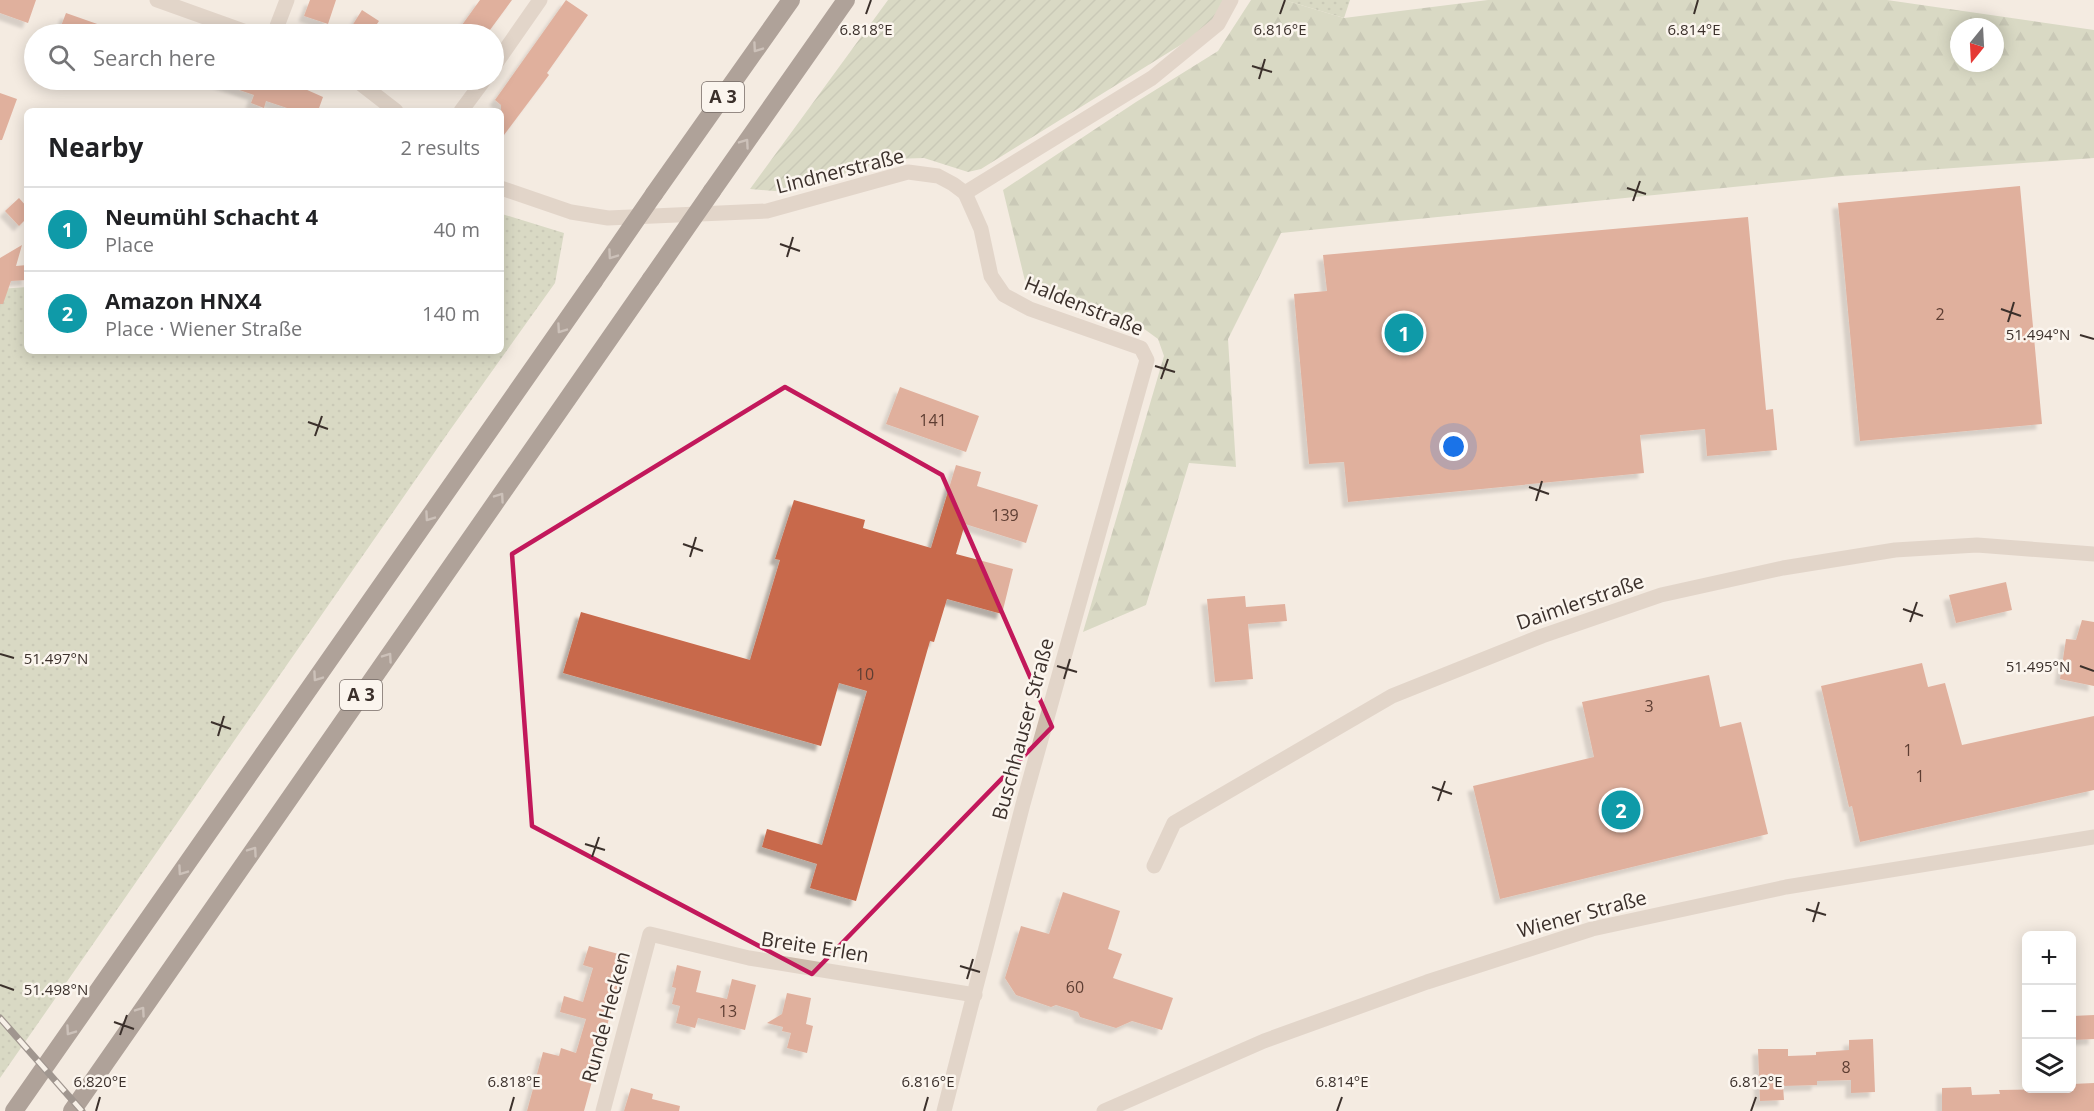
<!DOCTYPE html>
<html lang="en">
<head>
<meta charset="utf-8">
<style>
	body { margin:0; font-family:"Open Sans",sans-serif; background:#f6f6f6; color:#202124 }
	.controls { position:absolute; right:18px; bottom:18px; display:grid; overflow:hidden; border-radius:9px; box-shadow:0 3px 15px #0003 }
	.controls button { width:54px; height:54px; display:grid; place-items:center; padding:0; border:0; border-bottom:2px solid #e0e0e0; background:#fff; color:#202124; font:30px sans-serif }
	.compass { position:absolute; left:1950px; top:18px; width:54px; height:54px; border-radius:50%; background:#fff; box-shadow:0 3px 15px #0003; rotate:198deg }
	.you { position:absolute; left:1454px; top:447px; width:21px; height:21px; margin:-15px; border:4px solid #fff; border-radius:50%; background:#1a73e8; box-shadow:0 0 0 9px #1a73e833 }
	.badge { display:grid; place-items:center; width:39px; height:39px; border-radius:50%; background:#db2777; color:#fff; font-size:20px; font-weight:700 }
	.pin { position:absolute; translate:-50% -50%; border:3px solid #fff; box-shadow:0 2px 6px #0006 }
	.list { margin:0; padding:0; list-style:none }
	h2 { display:flex; justify-content:space-between; align-items:center; height:78px; margin:0; padding:0 24px; font-size:26px }
	h2 small { font-size:20px; font-weight:400; color:#757577 }
	.list li { display:grid; grid-template-columns:39px 1fr auto; gap:18px; align-items:center; box-sizing:border-box; height:84px; padding:0 24px; border-top:2px solid #e0e0e0 }
	.list b { display:block; font-size:22px; white-space:nowrap }
	.list p { margin:0; font-size:20px; white-space:nowrap; color:#757577 }
	.list em { font-size:20px; font-style:normal; color:#757577 }
	.icon { flex:none; width:33px; height:33px; fill:none; stroke:currentColor; stroke-width:2; stroke-linecap:round; stroke-linejoin:round }
	.map { position:relative; flex:none; width:2094px; height:1111px; overflow:hidden }
	.search { position:absolute; background:#fff; box-shadow:0 3px 15px #0003; left:24px; top:24px; width:480px; height:66px; display:flex; align-items:center; gap:15px; box-sizing:border-box; padding:0 21px; border-radius:33px; color:#757577; font-size:22px }
	.panel { position:absolute; background:#fff; box-shadow:0 3px 15px #0003; left:24px; top:108px; width:480px; height:246px; border-radius:9px }
	.map>svg:first-child { display:block }
	.grass { fill:url(#grass-dots) }
	.forest { fill:url(#forest-firs); fill-rule:evenodd }
	.garden { fill:url(#garden-furrows) }
	.building { fill:#c8694b; filter:url(#shadow) }
	.lines { fill:none; stroke-linecap:round; stroke-linejoin:round }
	.minor { stroke:#cdbbac; stroke-width:15 }
	.tertiary { stroke:#cdbbac; stroke-width:15 }
	.motorway { stroke:#5c4a42; stroke-width:18 }
	.rail-casing { stroke:#3b302b; stroke-width:7 }
	.rail { stroke:#fbf5ee; stroke-width:4.5; stroke-dasharray:14; stroke-linecap:butt }
	.motorway-bridge { stroke:#5c4a42; stroke-width:18 }
	.oneway { stroke:#9c8e87 }
	.marked { fill:none; stroke:#c2185b; stroke-width:4.5; stroke-linejoin:round }
	.ticks { fill:none; stroke:#3b302b; stroke-width:2 }
	.labels { text-anchor:middle; stroke-width:5; stroke-linejoin:round; paint-order:stroke }
	.number-label { font-size:16px; fill:#5e3e33 }
	.shield { fill:#fbf5ee; stroke:#756b66; stroke-width:1.5 }
	.shield-label { font-size:18px; font-weight:bold; fill:#3b302b }
	.street-label { font-size:20px; fill:#3b302b; stroke:#fbf5ee }
	.ticks-label { font-size:15px; text-anchor:middle; fill:#3b302b; stroke:#fbf5ee; stroke-width:5; stroke-linejoin:round; paint-order:stroke }
</style>
</head>
<body>
<div class="map">
<svg width="2094" height="1111" viewBox="0 0 2094 1111">
	<defs>
		<pattern id="grass-dots" width="8" height="8" patternUnits="userSpaceOnUse" patternTransform="scale(1.5)"><rect width="8" height="8" fill="#b8c4a0"/><path d="M2 2h.1M6 6h.1" fill="none" stroke="#97a083" stroke-width="1.8" stroke-linecap="round"/></pattern>
		<pattern id="forest-firs" width="22" height="20" patternUnits="userSpaceOnUse" patternTransform="scale(1.5)"><rect width="22" height="20" fill="#b8c4a0"/><path d="M5 1l3.5 6h-7zM16 11l3.5 6h-7z" fill="#97a083"/></pattern>
		<pattern id="garden-furrows" width="10" height="10" patternUnits="userSpaceOnUse" patternTransform="scale(1.5)"><rect width="10" height="10" fill="#b8c4a0"/><path d="M-1 1l2-2M0 10L10 0M9 11l2-2" fill="none" stroke="#97a083"/></pattern>
		<filter id="shadow"><feDropShadow dx="-5.5" dy="5.5" stdDeviation="1.5" flood-color="#0004"/></filter>
	</defs>
	<rect width="100%" height="100%" fill="#f4ebe1"/>
	<path class="grass" d="M1284 0H1350L1344 18Z
		M502 214 564 233 555 283 450 430 0 1078V289L27 287V351H501Z"/>
	<path class="forest" d="M1251 0H1284L1344 18 1488 0H1887L2094 30V158L1842 176 1281 233 1228 339 1236 467 1189 463 1146 605 1083 632 1164 356 1158 339 1136 323 1026 285 1003 190 1136 102 1218 51ZM1959 27H1995V63H1959Z"/>
	<path class="garden" d="M888 0H1229L1216 23 981 169 968 172 924 158 893 159 787 192 750 189Z"/>
	<path class="building" d="M0 0H36L28 23 0 13Z
		M310 0H336L328 24 304 16Z
		M480 0H512L487 34H459L465 27 462 25Z
		M566 0 588 15 547 73 549 75 501 139V105L495 100Z
		M362 10 379 21 377 24 396 34H347Z
		M66 13 120 32V34H58Z
		M216 80H297L307 83 305 89 323 97 318 111H296L266 101 264 108 251 103 254 95 216 82Z
		M0 93 17 99 2 140H0Z
		M2020 186 2042 424 1860 441 1838 203Z
		M19 198 27 207V218L19 226 5 211Z
		M1748 217 1766 410 1773 409 1777 450 1707 456 1705 429 1640 435 1644 473 1348 502 1344 462 1309 464 1294 294 1327 291 1323 255Z
		M22 245 16 266 27 265V280L11 281 3 304H0V258Z
		M900 387 979 416 966 452 886 424Z
		M956 465 981 472 977 486 1038 505 1026 543 965 524 956 554 1013 569 1002 614 947 599 934 642 930 641 856 901 810 888 817 864 762 847 767 829 822 845 867 691 839 683 821 746 563 673 581 612 750 660 780 560 775 559 794 500 865 520 863 528 931 548Z
		M2006 582 2012 610 1956 623 1949 595Z
		M1245 596 1246 607 1285 604 1287 621 1248 624 1253 679 1215 682 1207 599Z
		M2082 620 2094 622V686L2060 679 2066 639 2076 640Z
		M1922 663 1928 687 1945 683 1962 745 2094 716V790L1860 842 1852 806 1849 807 1821 686Z
		M1709 675 1720 727 1741 722 1768 834 1500 899 1473 786 1594 757 1582 702Z
		M1063 892 1120 911 1108 949 1122 954 1113 978 1173 998 1162 1030 1132 1021 1116 1028 1080 1017 1078 1012 1056 1005 1051 1007 1016 995 1005 978 1021 926 1049 934Z
		M589 946 626 956 584 1111H527L543 1052 559 1056 561 1048 576 1053 586 1019 560 1012 564 996 583 1002 593 968 583 965Z
		M677 965 701 971 696 992 727 999 732 979 756 985 745 1030 698 1018 695 1028 676 1023 680 1006 672 1004 676 988 672 987Z
		M787 993 811 998 806 1024 813 1026 807 1053 787 1048 791 1033 782 1031 783 1027 767 1023 782 1014Z
		M2094 1015V1039L2072 1040V1016Z
		M1873 1039 1875 1092 1851 1093V1080L1817 1081V1085L1783 1086 1784 1100 1760 1101 1758 1049H1788V1056L1816 1055V1052L1849 1050V1040Z
		M2094 1083V1111H1942V1088L1971 1087 1972 1095 2000 1094 1999 1090 2072 1089V1084Z
		M631 1088 653 1094 652 1099 680 1106 679 1111H624Z"/>
	<g class="lines">
		<path class="minor" d="M274 34 287 0
			M494 66 540 0
			M461 111 484 80
			M1154 866 1174 823 1392 696 1542 636 1661 595 1783 568 1895 550 1977 545 2094 554
			M603 1111 650 934 749 958 975 995
			M944 1111 1023 804 1147 360 1141 348 1030 309 1004 295 991 276 981 229 965 193"/>
		<path class="tertiary" d="M157 0 252 34
			M356 80 396 111
			M501 188 571 212 608 218 767 211 908 172 938 176 953 184 965 193 1152 78 1218 24 1231 0
			M1104 1111 1264 1041 1427 982 1592 929 1786 887 2094 837"/>
		<path class="motorway" d="M712 191 846 0
			M654 194 791 0
			M14 1111 594 281
			M72 1111 651 279"/>
		<g class="rail-casing">
			<path id="rail" d="M0 1018 82 1111"/>
		</g>
		<use href="#rail" class="rail"/>
		<path class="motorway-bridge" d="M651 279 712 191
			M594 281 654 194"/>
	</g>
	<defs><path id="oneway-chevron" d="M-2-3.5L2.5 0L-2 3.5" fill="none" stroke-width="1.6" stroke-linecap="round" stroke-linejoin="round" transform="scale(1.5)"/></defs>
	<g class="oneway">
		<use href="#oneway-chevron" transform="translate(757 48) rotate(125)"/>
		<use href="#oneway-chevron" transform="translate(745 143) rotate(-55)"/>
		<use href="#oneway-chevron" transform="translate(612 255) rotate(125)"/>
		<use href="#oneway-chevron" transform="translate(561 329) rotate(125)"/>
		<use href="#oneway-chevron" transform="translate(500 497) rotate(-55)"/>
		<use href="#oneway-chevron" transform="translate(429 517) rotate(125)"/>
		<use href="#oneway-chevron" transform="translate(388 657) rotate(-55)"/>
		<use href="#oneway-chevron" transform="translate(317 677) rotate(125)"/>
		<use href="#oneway-chevron" transform="translate(253 851) rotate(-55)"/>
		<use href="#oneway-chevron" transform="translate(182 871) rotate(125)"/>
		<use href="#oneway-chevron" transform="translate(141 1011) rotate(-55)"/>
		<use href="#oneway-chevron" transform="translate(70 1031) rotate(125)"/>
	</g>
	<path d="M0 0H2094V1111H0ZM785 387 942 475 1052 727 812 974 532 826 512 554Z" fill="#f4ebe1" fill-opacity=".55" fill-rule="evenodd"/>
	<path class="marked" d="M785 387 942 475 1052 727 812 974 532 826 512 554Z"/>
	<path class="ticks" d="M866 14 871 0M1280 14 1285 0M1694 14 1698 0M1252 66 1272 72M1259 79 1265 59M1627 188 1646 194M1633 201 1640 181M780 244 800 251M787 257 793 237M2001 309 2021 316M2008 322 2014 302M2080 335 2094 339M1155 366 1175 372M1161 379 1168 359M308 422 328 429M315 436 322 416M1529 487 1549 494M1536 501 1542 481M683 544 703 551M690 557 696 537M1903 609 1923 616M1910 622 1917 602M0 654 14 658M1057 666 1077 672M2080 666 2094 671M1064 679 1070 659M211 722 231 729M218 736 224 716M1432 787 1452 794M1438 801 1445 781M585 844 605 850M592 857 599 837M1806 909 1826 915M1813 922 1819 902M960 966 980 972M967 979 973 959M0 985 14 990M114 1022 134 1029M120 1035 127 1015M96 1111 100 1097M510 1111 514 1097M924 1111 928 1097M1337 1111 1342 1097M1751 1111 1756 1097"/>
	<g class="labels">
		<g class="number-label">
			<text x="1940" y="320">2</text>
			<text x="933" y="426">141</text>
			<text x="1005" y="521">139</text>
			<text x="865" y="680">10</text>
			<text x="1649" y="712">3</text>
			<text x="1908" y="756">1</text>
			<text x="1920" y="782">1</text>
			<text x="1075" y="993">60</text>
			<text x="728" y="1017">13</text>
			<text x="1846" y="1073">8</text>
		</g>
		<g class="shield">
			<rect x="702" y="82" width="42" height="30" rx="4.5"/>
			<rect x="340" y="680" width="42" height="30" rx="4.5"/>
		</g>
		<g class="shield-label">
			<text x="723" y="103">A 3</text>
			<text x="361" y="701">A 3</text>
		</g>
		<g class="street-label">
			<text transform="translate(840 171) rotate(-14)" y="7">Lindnerstraße</text>
			<text transform="translate(1084 306) rotate(22)" y="7">Haldenstraße</text>
			<text transform="translate(1580 602) rotate(-19)" y="7">Daimlerstraße</text>
			<text transform="translate(1023 729) rotate(-75)" y="7">Buschhauser Straße</text>
			<text transform="translate(1582 914) rotate(-15)" y="7">Wiener Straße</text>
			<text transform="translate(815 947) rotate(9)" y="7">Breite Erlen</text>
			<text transform="translate(606 1017) rotate(-75)" y="7">Runde Hecken</text>
		</g>
	</g>
	<g class="ticks-label">
		<text x="866" y="35">6.818°E</text>
		<text x="1280" y="35">6.816°E</text>
		<text x="1694" y="35">6.814°E</text>
		<text x="2038" y="340">51.494°N</text>
		<text x="56" y="664">51.497°N</text>
		<text x="2038" y="672">51.495°N</text>
		<text x="56" y="995">51.498°N</text>
		<text x="100" y="1087">6.820°E</text>
		<text x="514" y="1087">6.818°E</text>
		<text x="928" y="1087">6.816°E</text>
		<text x="1342" y="1087">6.814°E</text>
		<text x="1756" y="1087">6.812°E</text>
	</g>
</svg>
<div class="controls">
<button>+</button>
<button>−</button>
<button><svg class="icon" aria-label="layers" viewBox="0 0 24 24"><path d="M12 4l9 5-9 5-9-5zM3 14l9 5 9-5"/></svg></button>
</div>
<svg class="compass" viewBox="-18 -18 36 36"><path d="M0-13l5 13h-10z" fill="#e53935"/><path d="M0 13l5-13h-10z" fill="#757577"/></svg>
<div class="you"></div>
<div class="pin badge" style="left:1404px;top:333px;background:#0f9aa8">1</div>
<div class="pin badge" style="left:1621px;top:810px;background:#0f9aa8">2</div>
<div class="search"><svg class="icon" aria-label="search" viewBox="0 0 24 24"><circle cx="10" cy="10" r="6"/><path d="M15 15l6 6"/></svg>Search here</div>
<section class="panel">
<h2>Nearby<small>2 results</small></h2>
<ul class="list">
<li><span class="badge" style="background:#0f9aa8">1</span><div><b>Neumühl Schacht 4</b><p>Place</p></div><em>40 m</em></li>
<li><span class="badge" style="background:#0f9aa8">2</span><div><b>Amazon HNX4</b><p>Place · Wiener Straße</p></div><em>140 m</em></li>
</ul>
</section>
</div>
</body>
</html>
